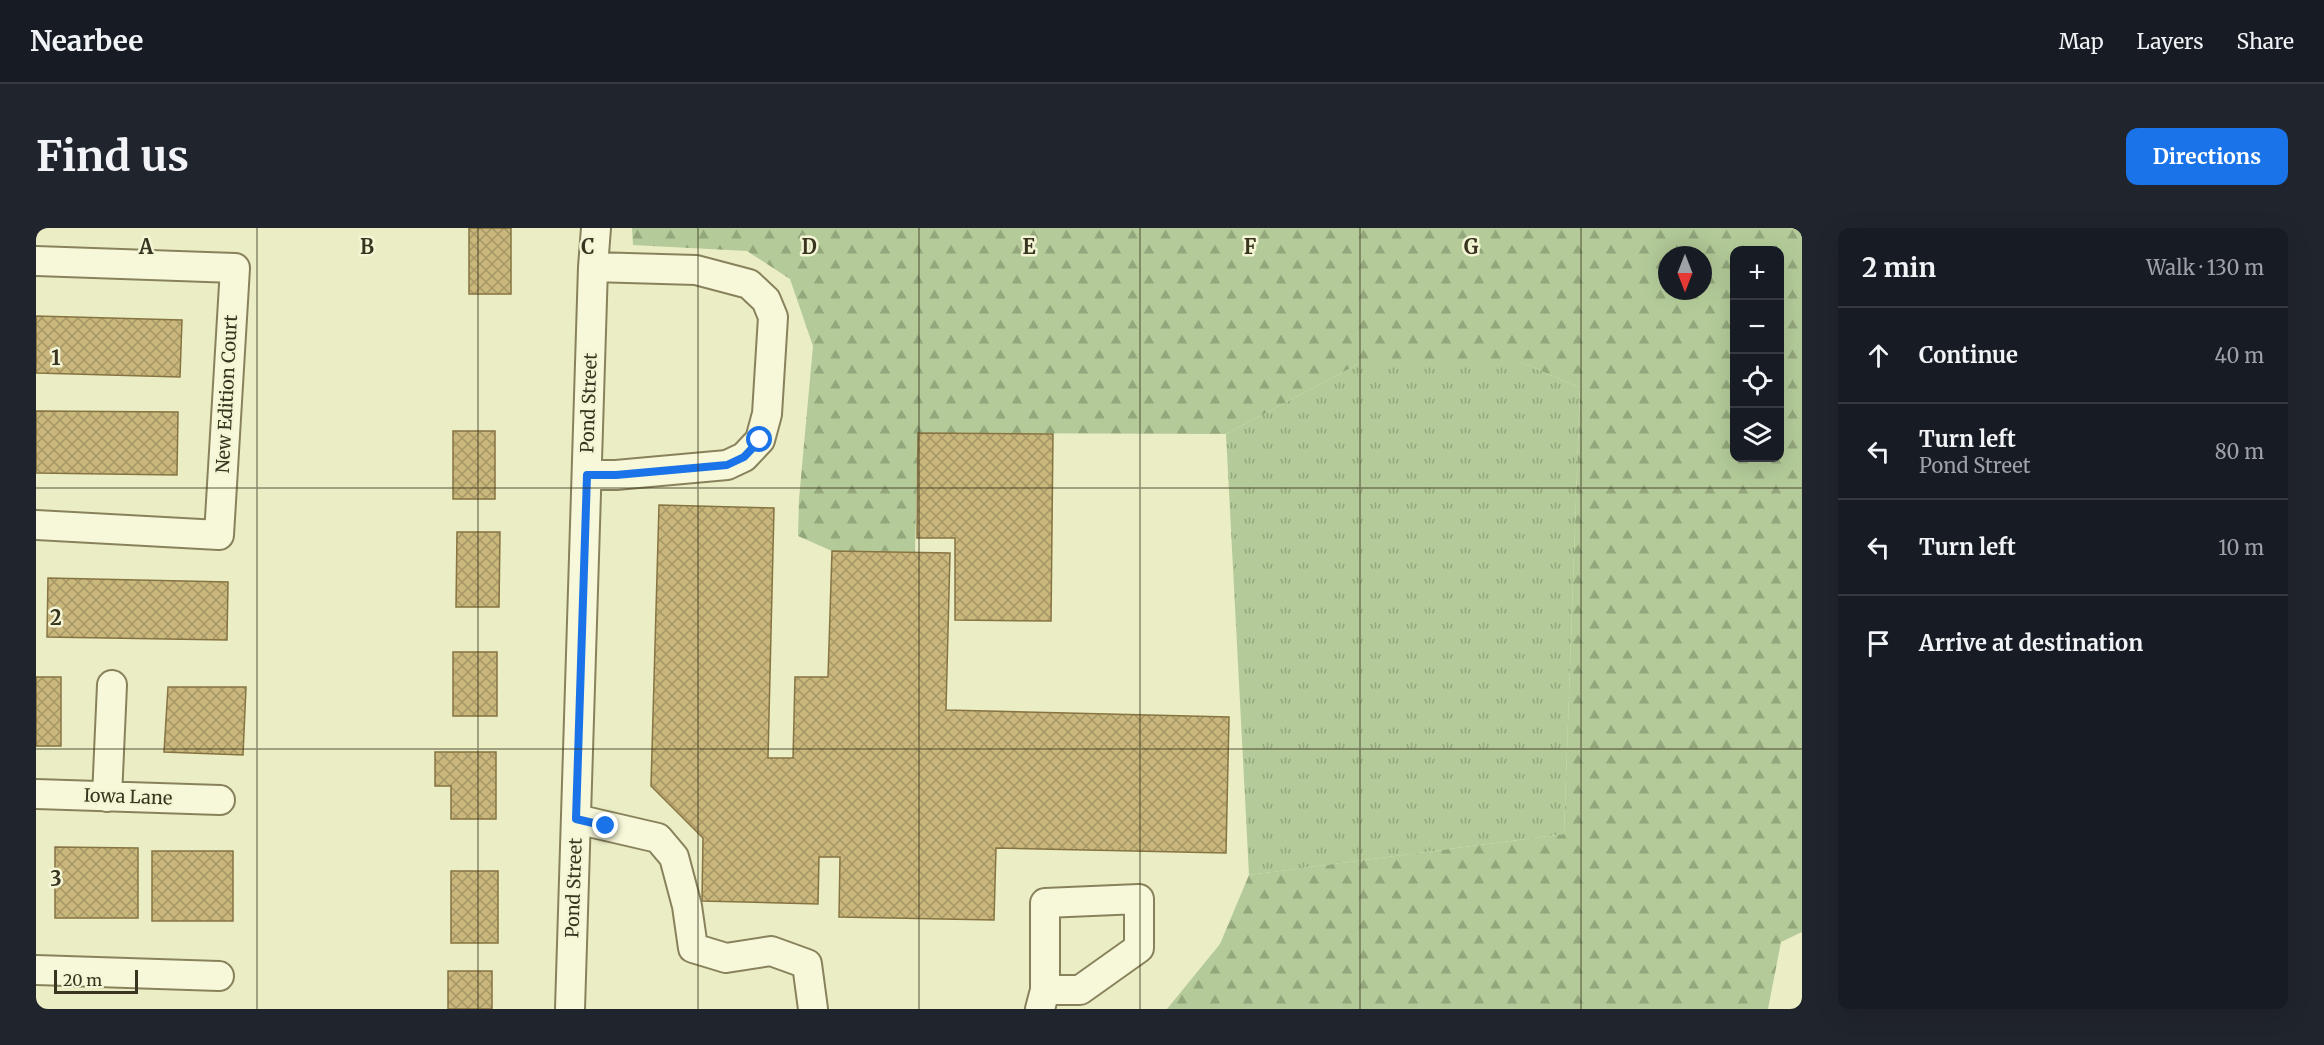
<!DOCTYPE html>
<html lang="en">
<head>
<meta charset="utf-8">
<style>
	body { margin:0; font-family:Merriweather,serif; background:#20242c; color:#f1f3f6 }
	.controls { position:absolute; right:18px; top:18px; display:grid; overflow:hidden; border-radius:12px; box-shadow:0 6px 24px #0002 }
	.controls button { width:54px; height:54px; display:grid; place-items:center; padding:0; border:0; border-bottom:2px solid #363941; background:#171b24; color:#f1f3f6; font:30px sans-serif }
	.compass { position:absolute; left:1622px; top:18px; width:54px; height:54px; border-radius:50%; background:#171b24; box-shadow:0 6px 24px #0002; rotate:180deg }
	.scale { position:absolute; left:18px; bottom:15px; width:84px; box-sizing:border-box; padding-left:6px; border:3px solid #38341f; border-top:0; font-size:16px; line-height:21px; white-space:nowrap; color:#38341f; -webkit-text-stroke:4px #f3f5d5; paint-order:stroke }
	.stop { position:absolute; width:18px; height:18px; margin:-14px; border:4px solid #1a73e8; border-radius:50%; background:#fff }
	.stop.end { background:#1a73e8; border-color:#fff; box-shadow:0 2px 6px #0008 }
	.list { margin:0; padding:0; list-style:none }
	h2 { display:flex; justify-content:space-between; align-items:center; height:78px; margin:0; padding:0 24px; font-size:26px }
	h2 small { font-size:20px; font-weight:400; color:#9ea1a6 }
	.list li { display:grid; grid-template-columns:39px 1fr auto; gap:18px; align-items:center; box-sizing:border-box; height:96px; padding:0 24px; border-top:2px solid #363941 }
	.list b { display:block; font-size:22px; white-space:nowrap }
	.list p { margin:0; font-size:20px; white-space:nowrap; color:#9ea1a6 }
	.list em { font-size:20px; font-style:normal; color:#9ea1a6 }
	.icon { flex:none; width:33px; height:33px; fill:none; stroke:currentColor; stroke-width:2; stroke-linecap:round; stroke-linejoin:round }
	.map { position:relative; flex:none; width:1766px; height:781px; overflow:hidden; border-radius:12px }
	header { display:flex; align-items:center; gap:36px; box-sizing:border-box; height:84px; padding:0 30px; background:#171b24; border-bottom:2px solid #363941 }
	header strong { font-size:28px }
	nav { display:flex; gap:33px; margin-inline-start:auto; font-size:21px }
	.intro { display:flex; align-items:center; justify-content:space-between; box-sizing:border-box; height:144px; padding:0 36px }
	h1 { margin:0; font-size:42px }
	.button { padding:15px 27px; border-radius:12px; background:#1a73e8; color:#fff; font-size:21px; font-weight:700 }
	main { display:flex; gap:36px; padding:0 36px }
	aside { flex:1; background:#171b24; border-radius:12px; box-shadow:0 6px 24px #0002 }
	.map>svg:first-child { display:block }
	.grass { fill:url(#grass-tufts) }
	.forest { fill:url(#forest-firs); fill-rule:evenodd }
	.building { fill:url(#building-cross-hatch); stroke:#867442; stroke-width:1.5 }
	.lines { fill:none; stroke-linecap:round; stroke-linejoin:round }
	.minor-casing { stroke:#88825c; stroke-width:32 }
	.minor { stroke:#f7f8d9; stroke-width:28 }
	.route { stroke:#1a73e8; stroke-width:8 }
	.grid { fill:none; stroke:#38341f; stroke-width:1.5; stroke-opacity:0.55 }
	.labels { text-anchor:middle; stroke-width:5; stroke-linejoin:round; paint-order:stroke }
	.street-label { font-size:18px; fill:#38341f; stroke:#f3f5d5 }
	.grid-label { font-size:20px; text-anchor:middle; font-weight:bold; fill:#38341f; stroke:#f3f5d5; stroke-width:5; stroke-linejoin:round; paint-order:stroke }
</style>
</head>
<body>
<header>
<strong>Nearbee</strong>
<nav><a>Map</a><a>Layers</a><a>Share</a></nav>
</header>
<div class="intro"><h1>Find us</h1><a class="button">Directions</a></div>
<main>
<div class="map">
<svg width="1766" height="781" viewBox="0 0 1766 781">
	<defs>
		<pattern id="grass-tufts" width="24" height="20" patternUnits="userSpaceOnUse" patternTransform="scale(1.5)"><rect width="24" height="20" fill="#b4cb99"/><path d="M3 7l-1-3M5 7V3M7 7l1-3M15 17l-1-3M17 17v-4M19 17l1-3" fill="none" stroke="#93a67c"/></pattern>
		<pattern id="forest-firs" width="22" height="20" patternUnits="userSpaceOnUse" patternTransform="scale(1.5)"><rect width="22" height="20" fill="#b4cb99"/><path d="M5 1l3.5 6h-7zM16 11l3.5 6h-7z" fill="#93a67c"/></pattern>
		<pattern id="building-cross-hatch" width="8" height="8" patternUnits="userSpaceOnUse" patternTransform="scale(1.5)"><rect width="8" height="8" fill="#cab77c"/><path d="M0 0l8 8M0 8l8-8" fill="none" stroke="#a59665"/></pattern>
	</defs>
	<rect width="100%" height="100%" fill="#ebedc5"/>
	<path class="grass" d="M1326 134H1485L1544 160 1528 606 1213 647 1190 206Z"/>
	<path class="forest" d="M596 0H1766V704L1745 714 1732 781H1131L1184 716 1213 647 1528 606 1544 160 1485 134H1326L1190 206 882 205 879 324 796 323 762 308 763 271 777 118 754 51 711 23 597 17ZM1698 22H1744V230H1698ZM1631 27H1667V63H1631Z"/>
	<path class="building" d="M433 0H475V66H433Z
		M0 88 146 92 144 149 0 145Z
		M0 183 142 184 141 247 0 245Z
		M417 203H459V271H417Z
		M882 205 1017 206 1015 393 919 392V310H881Z
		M623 277 738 280 732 530H757L759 449H792L796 323 914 325 910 482 1193 489 1190 625 960 620 958 692 803 689 804 629H783L782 676 666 673 667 610 615 558Z
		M421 304H464L463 379H420Z
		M12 350 192 354 191 412 11 409Z
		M417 424H461V488H417Z
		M0 449H25V518H0Z
		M132 459H210L207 527 128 524Z
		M399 524H460V591H415V558H399Z
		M19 619 102 620V690H19Z
		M116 623H197V693H116Z
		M415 643H462V715H415Z
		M412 743H456V781H412Z"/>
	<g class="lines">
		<g class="minor-casing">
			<path id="minor" d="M0 33 199 40 183 307 0 297
				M551 247H580L691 237 708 229 724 212 731 186 737 89 730 72 713 56 660 42 557 39
				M0 566 184 572
				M71 569 76 457
				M540 591 622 610 638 629 651 678 657 720 690 730 735 723 771 736 777 781
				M0 742 183 748
				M534 781 557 39 560 0
				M1004 781 1009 762V675L1103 671V720L1044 762H1009"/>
		</g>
		<use href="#minor" class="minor"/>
	</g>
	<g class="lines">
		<path class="route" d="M570 598 540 591 551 247H580L691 237 708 229 724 212"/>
	</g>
	<path class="grid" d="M221 0V781M442 0V781M662 0V781M883 0V781M1104 0V781M1324 0V781M1545 0V781M0 260H1766M0 521H1766"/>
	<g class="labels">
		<g class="street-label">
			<text transform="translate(191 166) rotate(-87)" y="6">New Edition Court</text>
			<text transform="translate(553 175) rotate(-88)" y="6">Pond Street</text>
			<text transform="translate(92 569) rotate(2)" y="6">Iowa Lane</text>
			<text transform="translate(538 660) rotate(-88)" y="6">Pond Street</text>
		</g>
	</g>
	<g class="grid-label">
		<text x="110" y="26">A</text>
		<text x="331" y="26">B</text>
		<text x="552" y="26">C</text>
		<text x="773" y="26">D</text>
		<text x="993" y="26">E</text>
		<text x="1214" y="26">F</text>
		<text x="1435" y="26">G</text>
		<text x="20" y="137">1</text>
		<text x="20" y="397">2</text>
		<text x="20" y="658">3</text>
	</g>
</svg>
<div class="controls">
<button>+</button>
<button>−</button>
<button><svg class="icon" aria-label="locate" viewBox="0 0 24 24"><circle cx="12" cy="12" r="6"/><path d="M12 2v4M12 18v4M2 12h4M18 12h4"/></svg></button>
<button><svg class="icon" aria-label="layers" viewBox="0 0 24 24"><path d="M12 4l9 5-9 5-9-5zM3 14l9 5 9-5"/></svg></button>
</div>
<svg class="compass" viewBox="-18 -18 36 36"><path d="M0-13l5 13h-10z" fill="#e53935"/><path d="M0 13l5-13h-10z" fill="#9ea1a6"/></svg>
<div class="scale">20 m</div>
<div class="stop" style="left:724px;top:212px"></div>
<div class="stop end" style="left:570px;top:598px"></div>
</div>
<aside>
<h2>2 min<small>Walk · 130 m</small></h2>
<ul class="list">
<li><svg class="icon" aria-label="ahead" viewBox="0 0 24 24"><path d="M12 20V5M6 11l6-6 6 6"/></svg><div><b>Continue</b></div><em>40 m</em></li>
<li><svg class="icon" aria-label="left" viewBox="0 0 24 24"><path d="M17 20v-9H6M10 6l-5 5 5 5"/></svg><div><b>Turn left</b><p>Pond Street</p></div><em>80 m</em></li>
<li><svg class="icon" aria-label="left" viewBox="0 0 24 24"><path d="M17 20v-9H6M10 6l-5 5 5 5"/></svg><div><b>Turn left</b></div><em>10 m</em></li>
<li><svg class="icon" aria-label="arrive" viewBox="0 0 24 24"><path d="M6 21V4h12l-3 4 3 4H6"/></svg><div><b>Arrive at destination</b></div></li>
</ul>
</aside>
</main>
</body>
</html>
